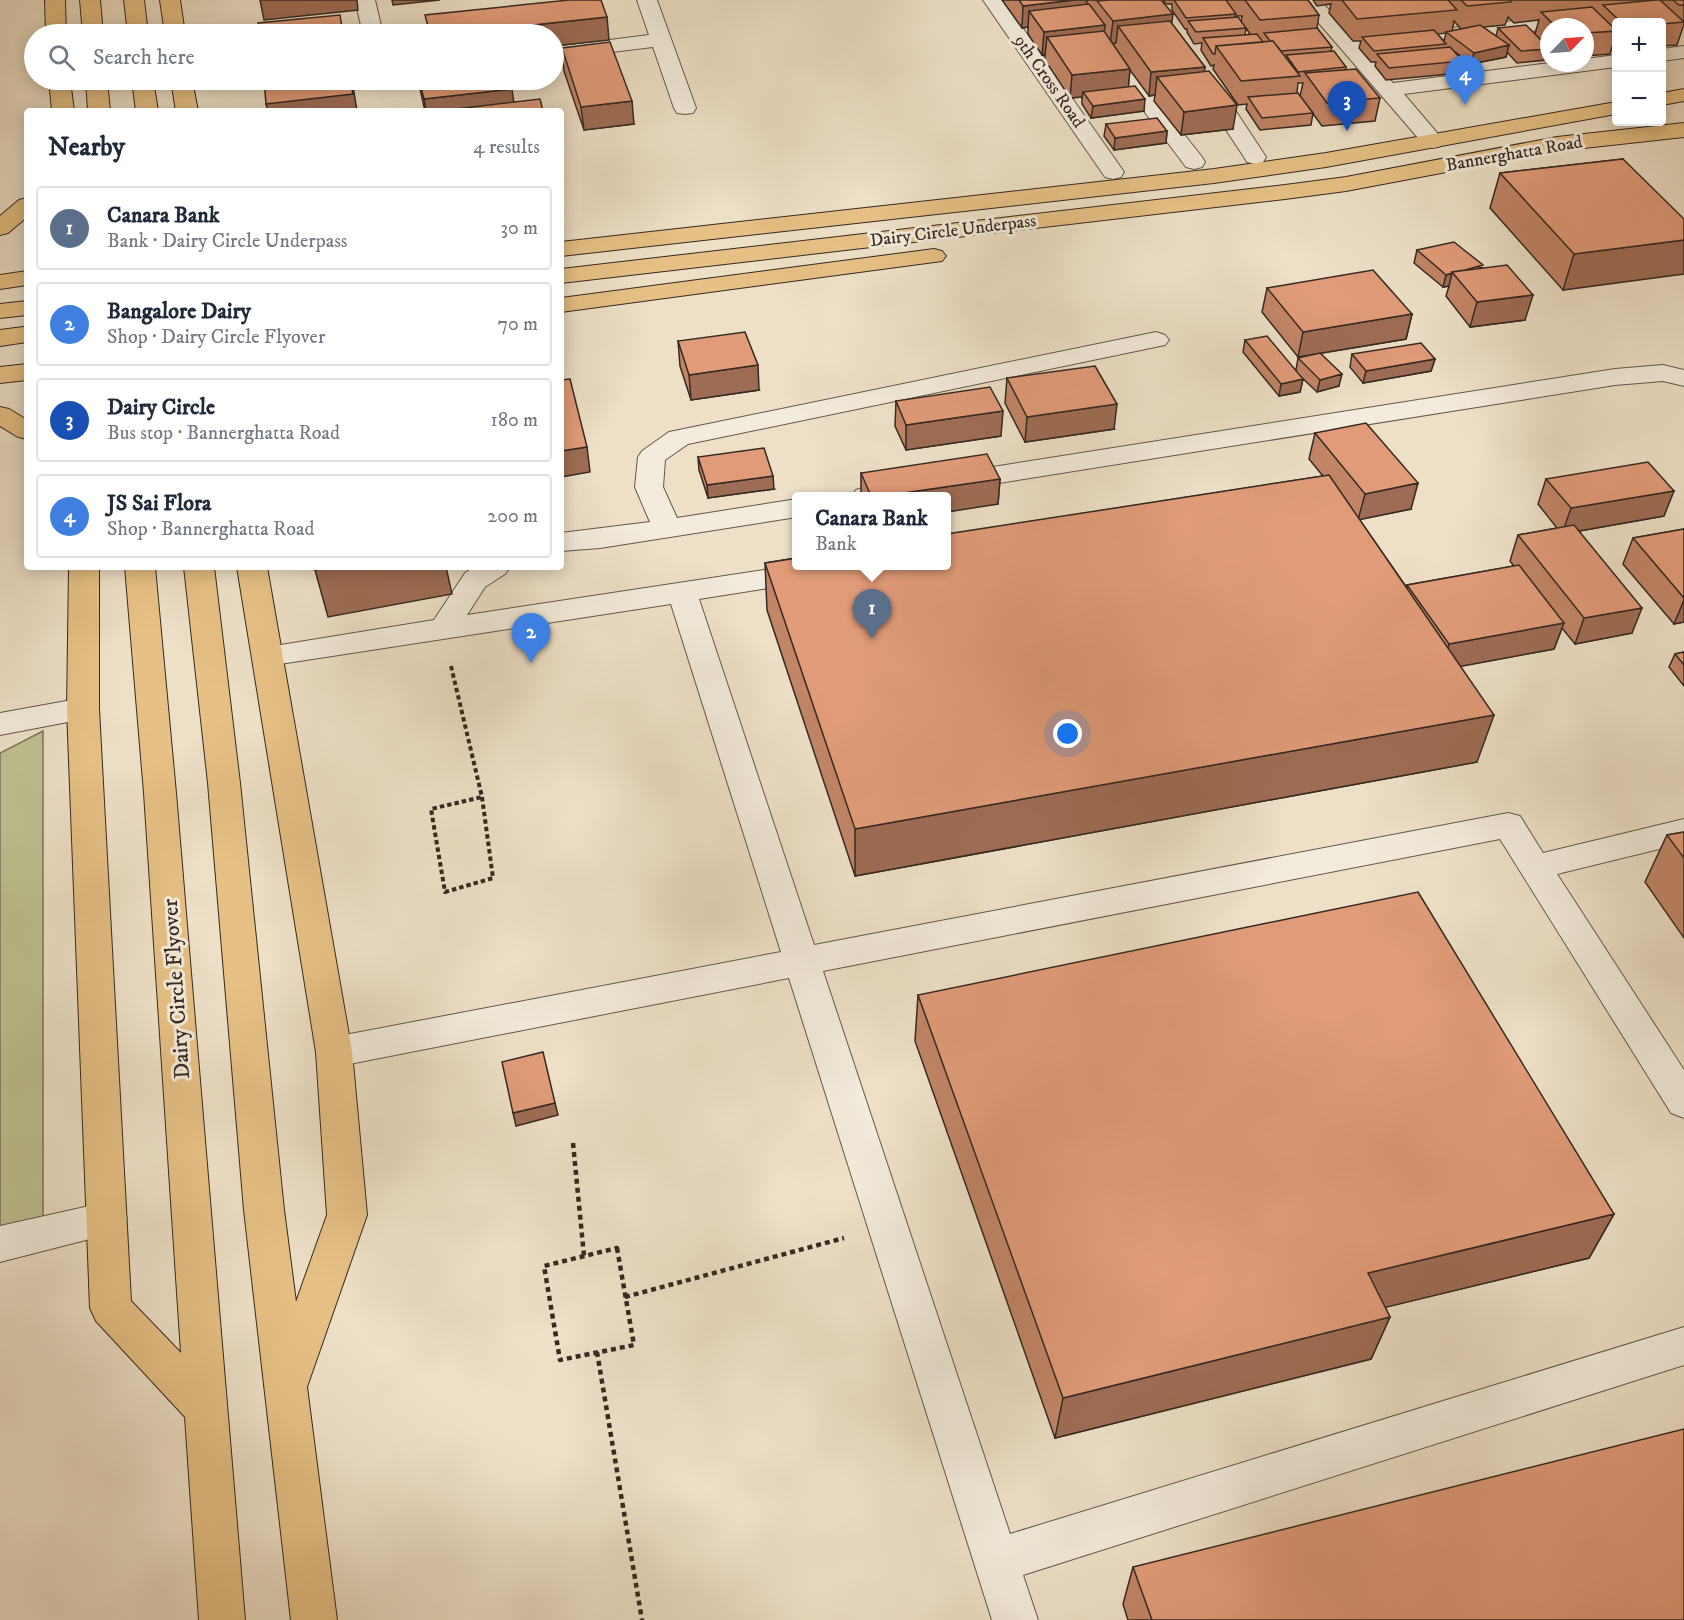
<!DOCTYPE html>
<html lang="en">
<head>
<meta charset="utf-8">
<style>
	body { margin:0; font-family:"IM FELL DW Pica",serif; background:#f6f6f7; color:#1f2937 }
	.controls { position:absolute; right:18px; top:18px; display:grid; overflow:hidden; border-radius:6px; box-shadow:0 3px 15px #0003 }
	.controls button { width:54px; height:54px; display:grid; place-items:center; padding:0; border:0; border-bottom:2px solid #e0e1e3; background:#fff; color:#1f2937; font:30px sans-serif }
	.compass { position:absolute; left:1540px; top:18px; width:54px; height:54px; border-radius:50%; background:#fff; box-shadow:0 3px 15px #0003; rotate:65deg }
	.you { position:absolute; left:1068px; top:734px; width:21px; height:21px; margin:-15px; border:4px solid #fff; border-radius:50%; background:#1a73e8; box-shadow:0 0 0 9px #1a73e833 }
	.badge { display:grid; place-items:center; width:39px; height:39px; border-radius:50%; background:#1a73e8; color:#fff; font-size:20px; font-weight:700 }
	.pin { position:absolute; translate:-50% -50px; filter:drop-shadow(0 2px 3px #0008) }
	.pin::after { content:''; position:absolute; top:32px; width:21px; height:18px; background:inherit; clip-path:polygon(0 0,100% 0,50% 100%) }
	.popup { position:absolute; left:792px; top:492px; width:159px; height:78px; box-sizing:border-box; display:grid; place-content:center; border-radius:6px; background:#fff; filter:drop-shadow(0 2px 4px #0005); font-size:20px; white-space:nowrap; color:#747a83 }
	.popup b { font-size:22px; color:#1f2937 }
	.popup::after { content:''; position:absolute; left:50%; top:100%; margin-left:-12px; border:12px solid transparent; border-top-color:#fff }
	.list { margin:0; padding:0; list-style:none }
	h2 { display:flex; justify-content:space-between; align-items:center; height:78px; margin:0; padding:0 24px; font-size:26px }
	h2 small { font-size:20px; font-weight:400; color:#747a83 }
	.list li { display:grid; grid-template-columns:39px 1fr auto; gap:18px; align-items:center; box-sizing:border-box; height:84px; margin:0 12px 12px; padding:0 12px; border:2px solid #e0e1e3; border-radius:6px }
	.list b { display:block; font-size:22px; white-space:nowrap }
	.list p { margin:0; font-size:20px; white-space:nowrap; color:#747a83 }
	.list em { font-size:20px; font-style:normal; color:#747a83 }
	.icon { flex:none; width:33px; height:33px; fill:none; stroke:currentColor; stroke-width:2; stroke-linecap:round; stroke-linejoin:round }
	.map { position:relative; flex:none; width:1684px; height:1620px; overflow:hidden }
	.search { position:absolute; background:#fff; box-shadow:0 3px 15px #0003; left:24px; top:24px; width:540px; height:66px; display:flex; align-items:center; gap:15px; box-sizing:border-box; padding:0 21px; border-radius:33px; color:#747a83; font-size:22px }
	.panel { position:absolute; background:#fff; box-shadow:0 3px 15px #0003; left:24px; top:108px; width:540px; height:462px; border-radius:6px }
	.map>svg:first-child { display:block }
	.green { fill:#bec191; stroke:#7a755a; stroke-width:1.5 }
	.lines { fill:none; stroke-linecap:round; stroke-linejoin:round }
	.minor-casing { stroke:#63574c; stroke-width:2 }
	.major-casing { stroke:#352923; stroke-width:2 }
	.path-far1 { stroke:#352923; stroke-width:4; stroke-dasharray:4.5 3; stroke-linecap:butt }
	.path { stroke:#352923; stroke-width:4.5; stroke-dasharray:5 4; stroke-linecap:butt }
	.minor { fill:#f3ebdb; fill-rule:evenodd }
	.major { fill:#e6c084; fill-rule:evenodd }
	.wall { fill:#c28567; stroke:#352923; stroke-width:1.5; fill-rule:evenodd }
	.shaded-wall { fill:#9e6c54; stroke:#352923; stroke-width:1.5 }
	.building { fill:#e19b78; stroke:#352923; stroke-width:1.5 }
	.labels { text-anchor:middle; stroke-width:6; stroke-linejoin:round; paint-order:stroke }
	.far-street-label { font-size:18px; fill:#352923; stroke:#f3ebdb }
	.street-label { font-size:22px; fill:#352923; stroke:#f3ebdb }
</style>
</head>
<body>
<div class="map">
<svg width="1684" height="1620" viewBox="0 0 1684 1620">
	<rect width="100%" height="100%" fill="#ede0c7"/>
	<filter id="stains"><feTurbulence type="fractalNoise" baseFrequency=".00333" numOctaves="4"/><feColorMatrix values="0 0 0 0 .2 0 0 0 0 .09 0 0 0 0 .02 0 0 0 .5 -.17"/></filter>
	<radialGradient id="worn" r=".72"><stop offset=".6" stop-color="#630" stop-opacity="0"/><stop offset="1" stop-color="#630" stop-opacity=".3"/></radialGradient>
	<path class="green" d="M43 731V1220L0 1229V753Z"/>
	<g class="lines">
		<g class="minor-casing">
			<path id="minor" d="M355 0H375L383 34H363Z
				M637 0H657L696 108 693 113 685 114 677 113 674 108 653 47 554 59V47L649 35Z
				M983 0H1003L1124 172 1121 177 1113 179 1105 177Z
				M1064 0H1084L1130 66 1202 157 1205 162 1202 167 1194 169 1186 167 1116 74Z
				M1299 0H1320L1355 39 1583 13 1590 15 1593 19 1590 23 1549 27V29L1365 50 1393 83 1550 63H1585V59L1616 55V67L1404 94 1444 141 1441 146 1433 148 1425 146Z
				M1684 46V58L1662 61V49Z
				M1208 80 1216 81 1266 157 1263 162 1255 164 1247 162 1244 157 1197 86 1200 81Z
				M1156 332 1165 335 1169 340 1165 345 688 444 665 460 663 487 677 518 797 499V517L600 548 561 551V533L650 522 635 487 638 457 642 451 669 432Z
				M1663 365 1684 370V386L1663 381 1615 385 917 496H852L856 490 866 487 1615 369Z
				M797 565 867 566 862 573 852 575 699 599 814 945 1508 813 1520 816 1543 853 1684 819V843L1557 874 1684 1070V1118L1671 1113 1500 839 823 971 1010 1534 1684 1327V1365L1023 1575 1038 1620H992L789 978 334 1067 321 1063 316 1052 321 1041 334 1037 781 952 671 604 267 666 256 663 252 656 256 649 434 620 465 573 474 567H510L505 574 485 587 467 615Z
				M83 698 94 701 99 709 94 717 0 735V713Z
				M107 1202 121 1207 127 1219 121 1231 0 1262V1226Z"/>
		</g>
		<g class="major-casing">
			<path id="major" d="M45 0H65L66 34H46Z
				M80 0H100L103 34H83Z
				M124 0H144L148 34H128Z
				M160 0H180L185 34H165Z
				M49 80H70L74 111H52Z
				M86 80H107L110 111H88Z
				M132 80H153L158 111H136Z
				M171 80H192L198 111H176Z
				M1684 89V101L1662 105V93Z
				M1616 102V114L1326 167 1214 183 561 256V242L1214 169 1326 153Z
				M1684 123V137L1557 151 1346 191 1285 199 561 283V269L1285 185 1346 177 1557 137Z
				M27 198V217L8 233 0 235V216L19 200Z
				M934 249 942 251 946 256 942 261 561 312V298Z
				M27 271V285L0 289V275Z
				M27 301V315L0 318V304Z
				M23 327 27 328V342L0 346V330Z
				M27 364V380L0 383V367Z
				M0 407 9 409 27 420V439L18 437 0 426Z
				M69 567H99V709L131 1301 181 1353 144 793 125 567H155L176 793 245 1620H199L185 1417 96 1321 90 1308 67 709Z
				M184 567H214L240 783 284 1210 296 1302 327 1215 316 1052 237 567H267L352 1052 367 1215 307 1387 337 1620H291L244 1210 208 783Z"/>
		</g>
		<path class="path-far1" d="M451 666 482 797
			M482 797 493 878 445 892 431 809Z"/>
		<path class="path" d="M573 1143 584 1256
			M617 1248 634 1345 560 1360 544 1266Z
			M625 1297 844 1238
			M597 1352 642 1620"/>
		<use href="#minor" class="minor"/>
		<use href="#major" class="major"/>
	</g>
	<path class="wall" d="M1002 0H1161L1172 24 1205 67 1204 72 1233 129 1181 135 1154 101 1155 95 1149 96 1130 70 1128 87 1144 111 1091 118 1082 104V97L1070 98 1045 60V54L1042 55 1028 34V27L1022 28Z
		M1163 0H1308L1319 15 1317 28 1332 47 1331 51 1346 67V69L1380 98 1375 121 1322 126 1308 107 1313 113 1311 125 1260 130 1246 109 1247 104 1238 105 1213 69 1214 65 1211 66 1201 50 1202 43 1194 44 1187 32V29H1185L1172 10V4H1166ZM1235 16H1242L1241 22 1235 17ZM1246 28 1250 34 1245 35ZM1298 83H1303L1300 96 1297 93Z
		M1313 0H1684V27H1683L1677 45 1662 46V22H1617V47L1613 44 1610 54 1585 56V27H1549V50L1546 60 1517 63 1507 52 1506 57 1471 64 1454 51 1463 61 1460 73 1386 80 1375 66 1376 62H1371L1359 48 1361 41H1353L1329 13 1331 4 1317 6ZM1508 17 1514 23 1539 20 1535 34 1498 28 1496 36 1483 27 1505 25ZM1454 21 1461 29 1452 31ZM1446 33 1444 41 1437 34Z
		M562 48 634 124 584 130 564 71Z
		M418 80H509L513 102 543 111H425Z
		M1106 124 1167 131 1166 143 1114 150 1104 136Z
		M1623 159 1563 290 1490 208 1500 173Z
		M1417 250 1483 268 1525 320 1470 327 1446 296 1449 286 1443 287 1414 263Z
		M1267 288 1412 314 1406 339 1321 353 1339 386 1317 392 1299 375 1303 379 1300 392 1279 396 1243 352 1245 340 1296 370 1298 358 1309 355 1298 357 1262 312Z
		M678 341 759 390 691 400 680 366Z
		M1352 354 1435 359 1431 371 1363 383 1350 367Z
		M1007 378 1114 429 1025 442 1005 403Z
		M896 401 1001 436 906 450 895 426Z
		M1315 433 1411 509 1359 519 1407 588V585L1514 566 1510 561 1518 535 1557 528 1538 504 1546 479 1664 516 1579 531 1632 633 1575 644 1562 628 1554 649 1460 666 1477 762 855 876 767 610 765 563 1323 476 1309 459Z
		M698 457 774 489 708 498 699 470Z
		M861 473 1000 479 998 504 947 496H861Z
		M1684 529V622L1674 624 1623 564 1633 538Z
		M1684 652V686L1669 667 1675 654Z
		M1684 832V938L1645 882 1667 835Z
		M918 995 1614 1214 1589 1258 1385 1307 1390 1317 1371 1359 1055 1438 915 1041Z
		M1133 1567 1684 1620H1128L1123 1604Z"/>
	<path class="shaded-wall" d="M260 0H357L358 10 264 20Z
		M392 0H440L393 5Z
		M1074 0H1087L1085 21 1029 11 1028 27 1022 28 1023 6Z
		M1173 14 1170 37 1118 26 1116 43 1110 44 1113 21Z
		M607 17 609 40 554 46V34H449Z
		M1105 25 1103 48 1047 37 1045 54 1042 55 1044 32Z
		M1509 45 1506 57 1471 64 1474 53Z
		M1205 67 1202 90 1157 77 1155 95 1149 96 1151 72Z
		M1130 69 1128 92H1083L1082 97 1070 98 1072 75Z
		M352 80 357 111H268L266 104Z
		M512 89 515 111H426L424 99Z
		M1145 99 1144 111 1091 118 1093 106Z
		M632 101 634 124 584 130 581 107Z
		M1237 105 1233 129 1181 135 1184 112Z
		M1167 131 1166 143 1114 150 1115 138Z
		M1684 240V274L1563 290 1574 254Z
		M1452 273 1449 286 1443 287 1446 275Z
		M1533 295 1525 320 1470 327 1477 302Z
		M1412 314 1406 339 1298 357 1303 332Z
		M1435 359 1431 371 1363 383 1366 371Z
		M758 365 759 390 691 400 689 375Z
		M1342 374 1339 386 1317 392 1320 380Z
		M1303 379 1300 392 1279 396 1281 384Z
		M1117 404 1114 429 1025 442 1027 417Z
		M1003 411 1001 436 906 450V425Z
		M587 447 590 472 561 477V451Z
		M773 476 774 489 708 498 707 485Z
		M1000 479 998 504 947 512V496H883Z
		M1418 483 1411 509 1358 520 1365 494Z
		M1674 491 1664 516 1562 534 1571 508Z
		M330 567H446L452 594 328 617 315 570Z
		M1684 600V622L1674 624Z
		M1642 608 1632 633 1575 644 1584 618Z
		M1564 623 1554 649 1441 670 1449 644Z
		M1494 715 1477 762 855 876V829Z
		M555 1103 558 1115 516 1126 513 1113Z
		M1614 1214 1589 1258 1350 1316 1368 1273Z
		M1390 1317 1371 1359 1055 1438 1063 1398Z"/>
	<path class="building" d="M569 0H601L607 17 449 34H430L425 15Z
		M1019 0H1074L1023 6Z
		M1110 0H1161L1173 14 1113 21 1097 1Z
		M1174 0H1226L1236 14 1186 18Z
		M1245 0H1308L1319 15 1260 20Z
		M1342 0H1448L1457 10 1357 19Z
		M1461 0H1509L1511 2 1467 6Z
		M1656 0H1660L1684 22 1662 24V22H1621L1603 5Z
		M1673 0H1684V5H1679Z
		M1089 4 1105 25 1044 32 1029 11Z
		M1592 7 1617 31 1585 33V27H1556L1541 12Z
		M340 15 343 34H259L258 23Z
		M1238 17 1246 28 1196 32 1188 21Z
		M1170 21 1205 67 1151 72 1118 26Z
		M1480 25 1509 45 1474 53 1446 32Z
		M1526 25 1549 48V49L1521 51 1498 28Z
		M1317 28 1332 47 1281 51 1273 41H1270L1264 33Z
		M1434 30 1446 44 1374 51 1362 37Z
		M1104 31 1130 69 1072 75 1047 37Z
		M1257 34 1263 42 1216 46 1215 54H1213L1203 38Z
		M1273 41 1300 76 1241 81 1216 46Z
		M610 42 632 101 581 107 562 48Z
		M1450 47 1463 61 1389 68 1377 54Z
		M1334 51 1346 67 1298 72 1286 55Z
		M1356 69 1380 98 1327 103 1305 73Z
		M1209 71 1237 105 1184 112 1157 77Z
		M264 80H350L353 94 266 104Z
		M419 80H509L512 89 424 99Z
		M1135 86 1145 99 1093 106 1083 92Z
		M1298 93 1313 113 1262 118 1248 97Z
		M540 99 543 111H439Z
		M1157 118 1167 131 1115 138 1106 124Z
		M1623 159 1684 219V240L1574 254 1500 173Z
		M1454 242 1483 265 1465 270 1452 272V273L1446 275 1417 250Z
		M1507 265 1533 295 1477 302 1452 272Z
		M1373 270 1412 314 1303 332 1267 288Z
		M745 332 758 365 689 375 678 341Z
		M1267 336 1303 379 1281 384 1245 340Z
		M1421 343 1435 359 1366 371 1352 354Z
		M1320 353 1342 374 1320 380 1298 358Z
		M1095 366 1117 404 1027 417 1007 378Z
		M570 379 587 447 561 451V380Z
		M990 387 1003 411 906 425 896 401Z
		M1366 423 1418 483 1365 494 1315 433Z
		M764 448 773 476 707 485 698 457Z
		M987 454 1000 479 883 496H871L861 473Z
		M1648 462 1674 491 1571 508 1546 479Z
		M1329 475 1494 715 855 829 765 563 797 558V566H947V534Z
		M1574 525 1642 608 1584 618 1518 535Z
		M1684 529V598L1633 538Z
		M1519 565 1564 623 1449 644 1407 585Z
		M315 567H330L315 570Z
		M1684 652V665L1675 654Z
		M1684 832V858L1667 835Z
		M1418 892 1614 1214 1368 1273 1390 1317 1063 1398 918 995Z
		M543 1052 555 1103 513 1113 502 1062Z
		M1684 1429V1620H1152L1133 1567Z"/>
	<g class="labels">
		<g class="far-street-label">
			<text transform="translate(1050 81) rotate(55)" y="6">9th Cross Road</text>
			<text transform="translate(1514 153) rotate(-10)" y="6">Bannerghatta Road</text>
			<text transform="translate(953 230) rotate(-7)" y="6">Dairy Circle Underpass</text>
		</g>
		<g class="street-label">
			<text transform="translate(175 989) rotate(-94)" y="8">Dairy Circle Flyover</text>
		</g>
	</g>
	<rect width="100%" height="100%" filter="url(#stains)"/>
	<rect width="100%" height="100%" fill="url(#worn)"/>
</svg>
<div class="controls">
<button>+</button>
<button>−</button>
</div>
<svg class="compass" viewBox="-18 -18 36 36"><path d="M0-13l5 13h-10z" fill="#e53935"/><path d="M0 13l5-13h-10z" fill="#747a83"/></svg>
<div class="you"></div>
<div class="pin badge" style="left:872px;top:639px;background:#5c6f8a">1</div>
<div class="popup"><b>Canara Bank</b>Bank</div>
<div class="pin badge" style="left:531px;top:663px;background:#3f7fe0">2</div>
<div class="pin badge" style="left:1347px;top:131px;background:#1a4fb4">3</div>
<div class="pin badge" style="left:1465px;top:105px;background:#3f7fe0">4</div>
<div class="search"><svg class="icon" aria-label="search" viewBox="0 0 24 24"><circle cx="10" cy="10" r="6"/><path d="M15 15l6 6"/></svg>Search here</div>
<section class="panel">
<h2>Nearby<small>4 results</small></h2>
<ul class="list">
<li><span class="badge" style="background:#5c6f8a">1</span><div><b>Canara Bank</b><p>Bank · Dairy Circle Underpass</p></div><em>30 m</em></li>
<li><span class="badge" style="background:#3f7fe0">2</span><div><b>Bangalore Dairy</b><p>Shop · Dairy Circle Flyover</p></div><em>70 m</em></li>
<li><span class="badge" style="background:#1a4fb4">3</span><div><b>Dairy Circle</b><p>Bus stop · Bannerghatta Road</p></div><em>180 m</em></li>
<li><span class="badge" style="background:#3f7fe0">4</span><div><b>JS Sai Flora</b><p>Shop · Bannerghatta Road</p></div><em>200 m</em></li>
</ul>
</section>
</div>
</body>
</html>
